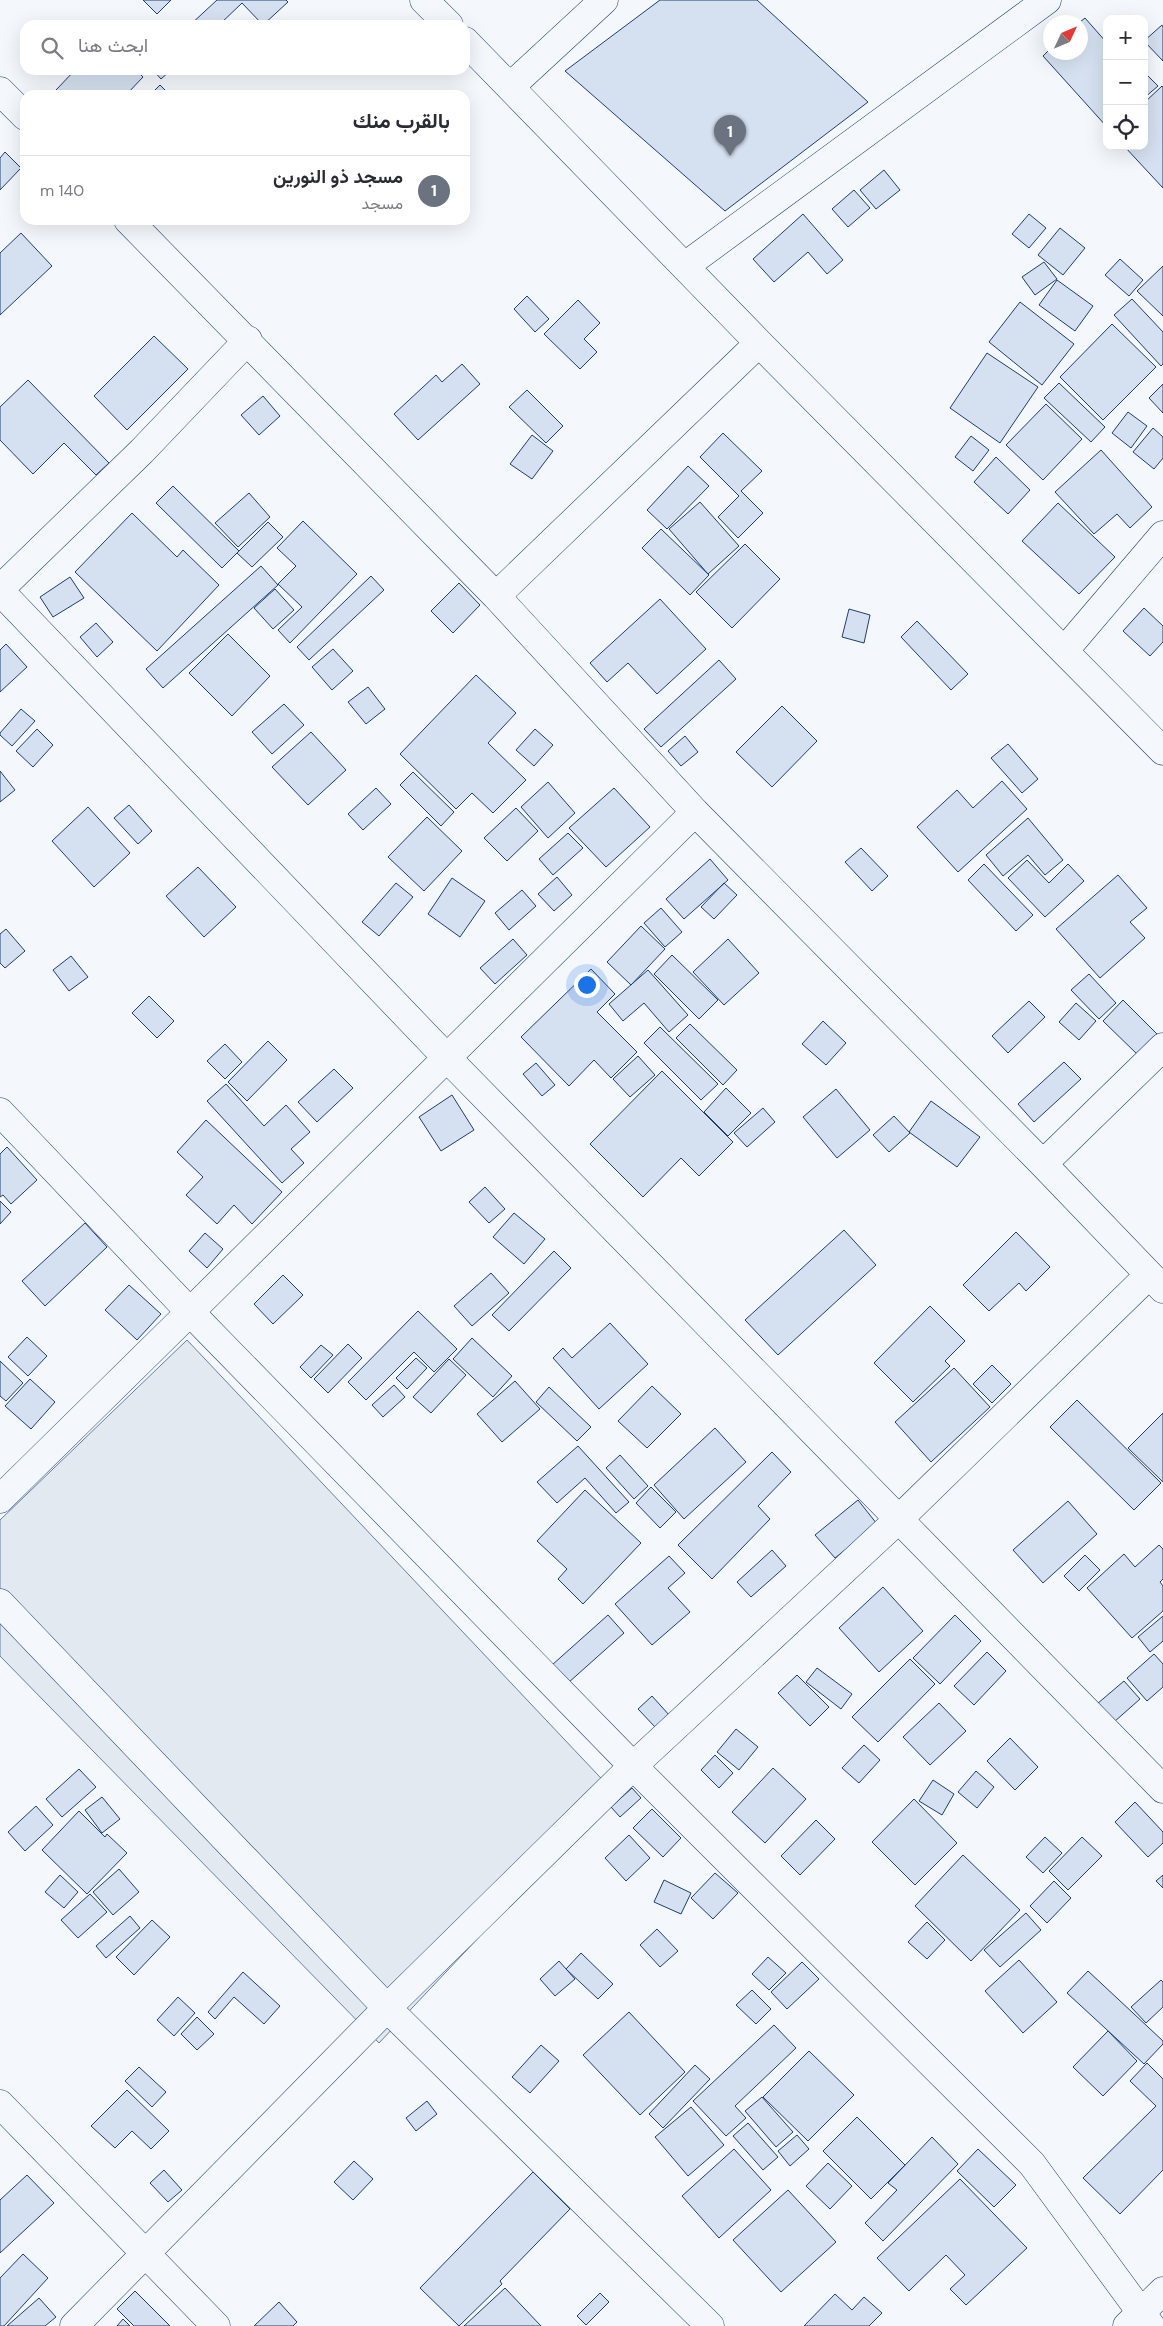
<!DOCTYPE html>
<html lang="ar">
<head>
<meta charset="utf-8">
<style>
	body { margin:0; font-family:"DM Sans",Vazirmatn,sans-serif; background:#f2f2f3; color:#2b2b33; direction:rtl }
	.controls { position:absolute; right:15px; top:15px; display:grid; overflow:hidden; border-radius:10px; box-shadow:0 5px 20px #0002 }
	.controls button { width:45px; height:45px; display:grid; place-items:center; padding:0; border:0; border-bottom:1px solid #e1e1e2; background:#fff; color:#2b2b33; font:25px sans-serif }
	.compass { position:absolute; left:1043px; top:15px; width:45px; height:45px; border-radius:50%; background:#fff; box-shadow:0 5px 20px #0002; rotate:46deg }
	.you { position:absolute; left:586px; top:984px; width:18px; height:18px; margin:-12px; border:4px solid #fff; border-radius:50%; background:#1a73e8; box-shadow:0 0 0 8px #1a73e833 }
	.badge { display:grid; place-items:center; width:32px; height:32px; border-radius:50%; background:#c62828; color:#fff; font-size:16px; font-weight:700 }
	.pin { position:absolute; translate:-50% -41px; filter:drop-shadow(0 1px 2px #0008) }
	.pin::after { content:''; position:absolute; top:26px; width:18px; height:15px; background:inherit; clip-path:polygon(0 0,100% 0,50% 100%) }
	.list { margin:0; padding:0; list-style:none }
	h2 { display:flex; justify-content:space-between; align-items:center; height:65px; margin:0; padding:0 20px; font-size:21px }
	h2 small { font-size:16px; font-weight:400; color:#7c7c81 }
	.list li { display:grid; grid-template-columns:32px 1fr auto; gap:15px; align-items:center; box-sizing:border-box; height:70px; padding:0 20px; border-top:1px solid #e1e1e2 }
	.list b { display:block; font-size:19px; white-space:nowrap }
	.list p { margin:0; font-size:16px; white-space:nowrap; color:#7c7c81 }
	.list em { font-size:16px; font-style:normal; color:#7c7c81 }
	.icon { flex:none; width:28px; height:28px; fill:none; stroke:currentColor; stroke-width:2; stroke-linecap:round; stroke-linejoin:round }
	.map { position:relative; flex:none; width:1163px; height:2326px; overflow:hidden; direction:ltr }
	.search { position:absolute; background:#fff; box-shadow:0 5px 20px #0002; left:20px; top:20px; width:450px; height:55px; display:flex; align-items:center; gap:12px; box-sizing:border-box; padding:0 18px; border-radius:15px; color:#7c7c81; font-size:19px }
	.panel { position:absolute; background:#fff; box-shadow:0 5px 20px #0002; left:20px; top:90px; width:450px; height:135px; border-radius:15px; direction:rtl }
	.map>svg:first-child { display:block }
	.green { fill:#e3e9f0; stroke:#687fa3 }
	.building { fill:#d5e0f0; stroke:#1d3f73 }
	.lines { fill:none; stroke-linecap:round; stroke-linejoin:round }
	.minor-casing { stroke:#1d3f73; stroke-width:29 }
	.major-casing { stroke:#1d3f73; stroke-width:29 }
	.minor { stroke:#f4f7fb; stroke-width:28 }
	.major { stroke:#f4f7fb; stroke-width:28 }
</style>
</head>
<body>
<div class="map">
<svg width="1163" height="2326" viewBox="0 0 1163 2326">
	<rect width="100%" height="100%" fill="#f4f7fb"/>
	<path class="green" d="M187 1340 615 1793 379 2043 0 1656V1520Z"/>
	<path class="building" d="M143 0H171L157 14Z
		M217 0H286L288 2 263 25 242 3 219 25H190Z
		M660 0H757L868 102 725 211 565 71Z
		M1085 18 1107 43V127L1043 56 1050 49V52H1080V22Z
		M123 20 128 25H119Z
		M1162 25 1163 27V61L1144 41Z
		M75 70H136L143 77 126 95H61L56 90Z
		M153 70H171L161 79Z
		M1144 72 1158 86 1144 98Z
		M160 85 170 95H150Z
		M1162 86 1163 87V188L1124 146H1144V103Z
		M5 152 21 168 0 190V158Z
		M884 170 900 190 876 209 860 190Z
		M854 190 870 208 848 227 832 209Z
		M803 214 843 260 827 274 808 252 774 282 753 259Z
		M1029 214 1046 228 1029 248 1012 234Z
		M1060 228 1085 248 1063 275 1038 255Z
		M21 233 52 266 0 315V253Z
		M1120 259 1143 280 1129 296 1105 275Z
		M1044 262 1057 279 1035 295 1022 277Z
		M1163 266V316L1137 291Z
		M1057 280 1093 306 1075 331 1039 305Z
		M527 296 549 319 535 332 514 309Z
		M1132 299 1163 332V364L1161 366 1114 315Z
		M578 300 600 323 584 339 597 352 580 369 544 334Z
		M1020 302 1074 344 1042 385 989 342Z
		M1112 324 1156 367 1103 420 1060 377Z
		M154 336 188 369 127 430 94 396Z
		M987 353 1038 387 1000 443 950 408Z
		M462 364 480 384 418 440 394 414 436 375 442 382Z
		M28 380 109 463 96 475 64 443 33 474 0 440V407Z
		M1059 383 1105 427 1091 442 1044 398Z
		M1163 384V413L1149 398Z
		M527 390 563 426 546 443 509 407Z
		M263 396 280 416 259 435 241 415Z
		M1046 404 1082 439 1043 480 1006 445Z
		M1128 412 1147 426 1131 448 1112 433Z
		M1153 428 1163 437V458L1154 469 1133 452Z
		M723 433 762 471 741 491 763 513 738 538 718 517 739 496 700 457Z
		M532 435 553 451 532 479 510 464Z
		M971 436 989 450 973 471 955 457Z
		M1101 450 1152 507 1130 528 1117 514 1094 534 1055 492Z
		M996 457 1030 490 1008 514 974 482Z
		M688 466 709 486 667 529 647 510Z
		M173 486 239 551 222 568 156 503Z
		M249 493 270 517 238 547 215 523Z
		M700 502 739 546 708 574 669 529Z
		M1058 503 1115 557 1079 594 1022 541Z
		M132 513 177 557 183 550 219 585 157 651 75 572Z
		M303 521 357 574 290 643 278 630 302 607 278 584 296 566 277 548Z
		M268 522 283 537 252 567 237 553Z
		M661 529 709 575 690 595 642 548Z
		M745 544 780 579 732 628 696 592Z
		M261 566 278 585 163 688 146 669Z
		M371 576 384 590 309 660 297 647Z
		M70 577 84 598 53 617 40 597Z
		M459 583 480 605 453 633 431 611Z
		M275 589 294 610 273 629 254 608Z
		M660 599 706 649 657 694 628 663 607 682 590 663Z
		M1144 608 1163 626V642L1150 656 1123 631Z
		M849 609 870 615 864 643 842 637Z
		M917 621 968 674 951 690 901 637Z
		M96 623 113 642 97 657 80 637Z
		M228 634 270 676 232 716 189 673Z
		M6 644 27 667 0 692V650Z
		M333 649 353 671 332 690 312 667Z
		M719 660 736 679 661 747 644 729Z
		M476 675 516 713 488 743 526 780 493 813 472 793 456 809 400 754Z
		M368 687 385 709 366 724 348 702Z
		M284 704 304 725 272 754 252 732Z
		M782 706 817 741 772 787 736 752Z
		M21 709 35 721 12 746 0 735V733Z
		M37 729 53 745 33 767 16 751Z
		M535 729 553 745 534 766 516 750Z
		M311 732 346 770 308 805 272 767Z
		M685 736 698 752 681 766 668 751Z
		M1008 744 1038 779 1022 793 991 758Z
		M0 771 15 790 0 802Z
		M413 772 454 812 441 826 400 785Z
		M1002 781 1027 809 958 872 917 827 957 790 973 808Z
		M548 782 575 813 548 838 521 807Z
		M376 788 391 804 363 830 348 814Z
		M614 788 650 827 606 867 569 828Z
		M129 805 152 831 138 844 114 818Z
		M88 807 130 853 94 887 52 841Z
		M516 808 538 831 507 861 484 838Z
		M427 817 462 851 424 891 388 857Z
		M1028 818 1063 860 1045 875 1028 855 1003 876 986 855Z
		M568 833 583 848 553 875 539 859Z
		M861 848 888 876 872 891 845 862Z
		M710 859 728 880 684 919 666 899Z
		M1027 860 1049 883 1068 864 1084 881 1045 917 1008 878Z
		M984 864 1033 915 1016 931 968 880Z
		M198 867 236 907 204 937 166 896Z
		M1118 875 1147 908 1130 922 1145 938 1100 978 1056 929Z
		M557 877 572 895 554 911 538 894Z
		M452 878 485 901 460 937 428 914Z
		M396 883 413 897 379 936 362 922Z
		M724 883 737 895 714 919 701 907Z
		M522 890 536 906 509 930 495 913Z
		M661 908 682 932 665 947 644 923Z
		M641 926 665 949 631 985 607 962Z
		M6 929 25 951 5 968 0 963V934Z
		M513 939 527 955 495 984 480 968Z
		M728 939 759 973 724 1005 693 972Z
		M672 955 718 1000 699 1019 654 974Z
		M71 956 88 977 69 991 53 970Z
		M591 969 615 994 597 1012 637 1052 611 1078 594 1060 569 1086 521 1037Z
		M648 970 688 1015 669 1032 644 1003 623 1021 609 1004Z
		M1089 974 1116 1003 1099 1019 1071 990Z
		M149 996 174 1021 157 1038 132 1013Z
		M1123 1000 1158 1035 1138 1055 1103 1021Z
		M1029 1001 1045 1017 1008 1053 992 1036Z
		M1076 1003 1096 1021 1079 1040 1059 1022Z
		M823 1021 846 1043 826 1065 802 1044Z
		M690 1024 737 1070 723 1085 676 1038Z
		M660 1027 718 1084 701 1100 644 1043Z
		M268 1041 287 1060 247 1101 228 1082Z
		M225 1044 242 1062 225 1079 207 1061Z
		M638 1056 655 1075 630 1097 613 1079Z
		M1064 1062 1081 1079 1034 1122 1018 1104Z
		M536 1063 555 1085 542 1096 523 1074Z
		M334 1069 353 1088 317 1122 298 1102Z
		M662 1071 733 1142 699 1176 681 1158 643 1197 590 1144Z
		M226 1084 264 1126 286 1105 310 1132 291 1149 304 1163 282 1183 207 1101Z
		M726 1088 751 1113 728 1136 704 1112Z
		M836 1089 870 1130 837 1158 803 1117Z
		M452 1095 474 1130 441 1151 419 1117Z
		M931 1101 980 1137 957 1167 909 1132Z
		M763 1108 775 1122 747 1147 734 1133Z
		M894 1116 910 1133 889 1152 873 1135Z
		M206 1120 282 1192 252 1224 234 1205 217 1224 186 1195 203 1177 177 1152Z
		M7 1147 37 1180 11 1204 3 1195 0 1197V1154Z
		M485 1187 505 1209 489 1223 469 1202Z
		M0 1201 11 1212 0 1224Z
		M514 1213 545 1239 524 1264 493 1237Z
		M85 1223 107 1247 45 1306 22 1281Z
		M844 1230 876 1265 778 1355 745 1320Z
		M1016 1232 1050 1267 1026 1291 1019 1283 989 1311 963 1285Z
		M205 1233 223 1249 207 1268 189 1251Z
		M554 1251 571 1268 509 1331 492 1315Z
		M491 1273 509 1293 472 1326 454 1306Z
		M283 1275 303 1295 273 1324 254 1304Z
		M129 1285 161 1314 137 1340 105 1310Z
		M930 1306 965 1341 945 1361 950 1366 913 1402 874 1363Z
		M418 1311 457 1349 434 1372 414 1352 366 1400 348 1382Z
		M610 1323 648 1364 599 1409 553 1358 563 1348 572 1358Z
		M27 1337 47 1356 28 1376 8 1357Z
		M472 1338 512 1376 493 1397 453 1359Z
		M348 1344 362 1358 328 1393 314 1379Z
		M321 1345 333 1355 311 1378 300 1367Z
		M416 1358 427 1368 407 1389 396 1378Z
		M449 1359 466 1375 431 1413 413 1397Z
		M0 1361 23 1383 6 1401 0 1396Z
		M992 1365 1011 1384 992 1403 973 1384Z
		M954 1368 990 1407 931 1462 895 1422Z
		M30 1379 55 1402 31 1429 5 1406Z
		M515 1381 540 1409 502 1442 477 1414Z
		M394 1385 405 1397 383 1417 372 1405Z
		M652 1386 681 1414 647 1448 618 1421Z
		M549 1387 591 1427 577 1441 536 1402Z
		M1077 1400 1161 1483 1134 1510 1050 1427Z
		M1163 1413V1482L1128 1448Z
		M715 1428 746 1462 684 1519 654 1485Z
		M578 1446 629 1502 616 1513 585 1478 557 1503 537 1482Z
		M772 1452 791 1472 758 1506 770 1519 712 1579 678 1545Z
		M620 1455 648 1486 634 1499 606 1468Z
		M651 1487 676 1512 660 1528 636 1503Z
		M585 1490 641 1543 583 1604 558 1579 567 1569 537 1541Z
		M858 1500 877 1524 835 1558 815 1535Z
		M1068 1501 1097 1534 1043 1583 1013 1550Z
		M1159 1545 1163 1549V1579L1160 1582 1163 1586V1611L1132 1638 1087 1588 1124 1554 1135 1567Z
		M772 1550 786 1566 751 1597 737 1582Z
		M1085 1555 1100 1570 1079 1591 1064 1576Z
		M669 1556 685 1573 668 1588 690 1612 652 1645 615 1604Z
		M883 1587 923 1631 879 1672 839 1628Z
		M608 1615 624 1633 568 1683 552 1665Z
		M955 1615 981 1641 940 1684 913 1658Z
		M1163 1616V1641L1150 1652 1138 1637Z
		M987 1652 1006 1671 974 1705 954 1686Z
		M1154 1654 1163 1664V1687L1147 1701 1127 1678Z
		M910 1659 935 1684 878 1742 852 1717Z
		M817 1668 852 1694 841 1709 806 1682Z
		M797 1675 829 1707 810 1726 778 1693Z
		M1124 1681 1140 1699 1114 1722 1097 1704Z
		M652 1696 670 1716 656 1728 638 1709Z
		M939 1703 966 1731 930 1765 903 1737Z
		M736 1729 758 1747 739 1770 717 1752Z
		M1010 1738 1038 1767 1015 1790 987 1761Z
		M864 1745 880 1760 859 1783 842 1768Z
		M715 1755 733 1773 719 1788 701 1770Z
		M773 1768 806 1799 765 1843 732 1812Z
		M79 1769 96 1787 62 1817 46 1799Z
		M976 1771 994 1787 977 1808 958 1792Z
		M933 1780 954 1794 942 1815 919 1801Z
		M632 1788 641 1798 620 1817 611 1807Z
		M102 1797 120 1819 102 1833 85 1810Z
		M914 1799 957 1843 915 1885 872 1842Z
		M1135 1802 1163 1832V1843L1148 1857 1115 1822Z
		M36 1806 53 1825 25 1851 8 1832Z
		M652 1809 681 1838 663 1857 633 1828Z
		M79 1811 105 1837 107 1834 127 1853 87 1894 42 1850Z
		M816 1820 835 1839 800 1875 781 1856Z
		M629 1835 650 1858 626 1881 605 1858Z
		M1045 1837 1062 1853 1043 1873 1026 1857Z
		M1082 1837 1102 1856 1068 1890 1049 1871Z
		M963 1855 1020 1910 971 1961 915 1906Z
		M119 1869 139 1892 113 1915 93 1892Z
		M715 1873 738 1893 713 1919 691 1898Z
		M60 1875 78 1892 64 1908 45 1892Z
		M1163 1875V1888L1156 1881Z
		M664 1880 691 1893 681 1914 654 1902Z
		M1054 1881 1071 1898 1047 1923 1030 1906Z
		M90 1894 107 1912 78 1938 61 1920Z
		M1026 1913 1041 1930 1000 1967 984 1950Z
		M130 1916 140 1928 106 1958 96 1946Z
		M152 1920 170 1937 134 1975 116 1957Z
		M927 1922 945 1940 927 1959 908 1942Z
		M657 1929 678 1951 660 1967 640 1945Z
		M581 1953 613 1984 598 1999 566 1969Z
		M768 1957 786 1973 769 1990 752 1974Z
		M1019 1960 1057 2002 1023 2033 985 1991Z
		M559 1961 575 1979 555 1996 540 1979Z
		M802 1962 819 1979 787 2009 771 1992Z
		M1088 1971 1163 2041V2044L1144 2064 1067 1993Z
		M243 1972 280 2006 264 2024 234 1997 215 2019 208 2012Z
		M1161 1980 1163 1982V2007L1146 2023 1131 2007Z
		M752 1990 771 2009 756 2024 736 2005Z
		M178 1997 195 2013 174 2036 157 2020Z
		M629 2012 685 2072 640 2115 583 2055Z
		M197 2017 214 2034 197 2050 181 2034Z
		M774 2025 796 2048 735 2106 746 2118 726 2136 693 2101Z
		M1108 2031 1137 2061 1103 2096 1073 2067Z
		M541 2045 559 2061 530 2093 512 2077Z
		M809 2051 854 2095 808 2141 763 2097Z
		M1147 2063 1163 2079V2170L1120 2214 1083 2178 1156 2106 1130 2081Z
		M695 2065 710 2079 663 2128 649 2114Z
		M139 2067 166 2092 152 2107 125 2081Z
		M127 2090 169 2131 151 2149 132 2131 115 2148 91 2126Z
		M762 2097 793 2132 776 2147 745 2111Z
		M427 2101 437 2114 416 2131 406 2118Z
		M691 2107 724 2145 688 2176 655 2137Z
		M857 2117 905 2165 871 2199 823 2151Z
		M748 2123 778 2157 763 2170 733 2136Z
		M797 2135 809 2149 790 2166 778 2151Z
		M932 2137 958 2164 883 2241 865 2223 897 2190 888 2183Z
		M734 2149 771 2190 719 2238 682 2196Z
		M978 2149 1016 2185 994 2207 957 2171Z
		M354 2161 373 2179 353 2200 334 2182Z
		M828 2163 852 2186 830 2209 806 2186Z
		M164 2170 182 2190 168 2202 150 2183Z
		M533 2172 570 2209 500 2281 502 2284 459 2326 420 2288Z
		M27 2175 54 2203 0 2253V2200Z
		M960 2179 1027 2248 966 2305 950 2289 965 2275 946 2255 909 2291 877 2258Z
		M788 2190 836 2242 781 2292 733 2240Z
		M23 2254 48 2278 4 2326H0V2278Z
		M505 2288 541 2326H464Z
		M135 2291 170 2326H134L117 2309Z
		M600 2293 609 2302 586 2325 577 2316Z
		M835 2294 852 2310 864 2297 882 2313 869 2326H804Z
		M39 2298 56 2317 45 2326H7Z
		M279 2302 297 2322 293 2326H254Z
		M123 2319 130 2326H117Z"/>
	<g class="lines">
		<g class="minor-casing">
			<path id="minor" d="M424 0 449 25
				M465 41 759 343 1163 751
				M511 86 604 0
				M0 91 25 116
				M128 220 496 596 695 812 1043 1164 1163 1289
				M685 266 1047 0
				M0 589 142 451 248 340
				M0 591 446 1057 1163 1789
				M496 596 759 343
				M1065 650 1163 535
				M0 1112 190 1312 695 812
				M1043 1164 1163 1047
				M1149 1275 900 1518 633 1766 1032 2164 1151 2326
				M0 1499 190 1312 633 1766 387 2008 74 2326
				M0 1603 387 2008 710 2326
				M0 2104 216 2326"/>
		</g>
		<g class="major-casing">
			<path id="major" d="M1127 2326 1163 2291"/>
		</g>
		<use href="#minor" class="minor"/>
		<use href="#major" class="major"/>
	</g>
</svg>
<div class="controls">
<button>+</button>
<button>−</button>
<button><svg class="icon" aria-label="locate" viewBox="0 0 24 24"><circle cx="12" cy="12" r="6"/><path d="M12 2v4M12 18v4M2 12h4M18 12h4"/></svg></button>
</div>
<svg class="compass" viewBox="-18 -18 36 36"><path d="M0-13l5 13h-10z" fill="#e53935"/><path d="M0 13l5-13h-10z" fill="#7c7c81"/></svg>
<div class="you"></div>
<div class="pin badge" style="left:730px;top:156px;background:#6b7280">1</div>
<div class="search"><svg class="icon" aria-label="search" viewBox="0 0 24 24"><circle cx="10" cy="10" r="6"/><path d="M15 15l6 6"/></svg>ابحث هنا</div>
<section class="panel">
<h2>بالقرب منك<small></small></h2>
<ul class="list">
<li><span class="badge" style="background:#6b7280">1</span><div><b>مسجد ذو النورين</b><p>مسجد</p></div><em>140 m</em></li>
</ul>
</section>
</div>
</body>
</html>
